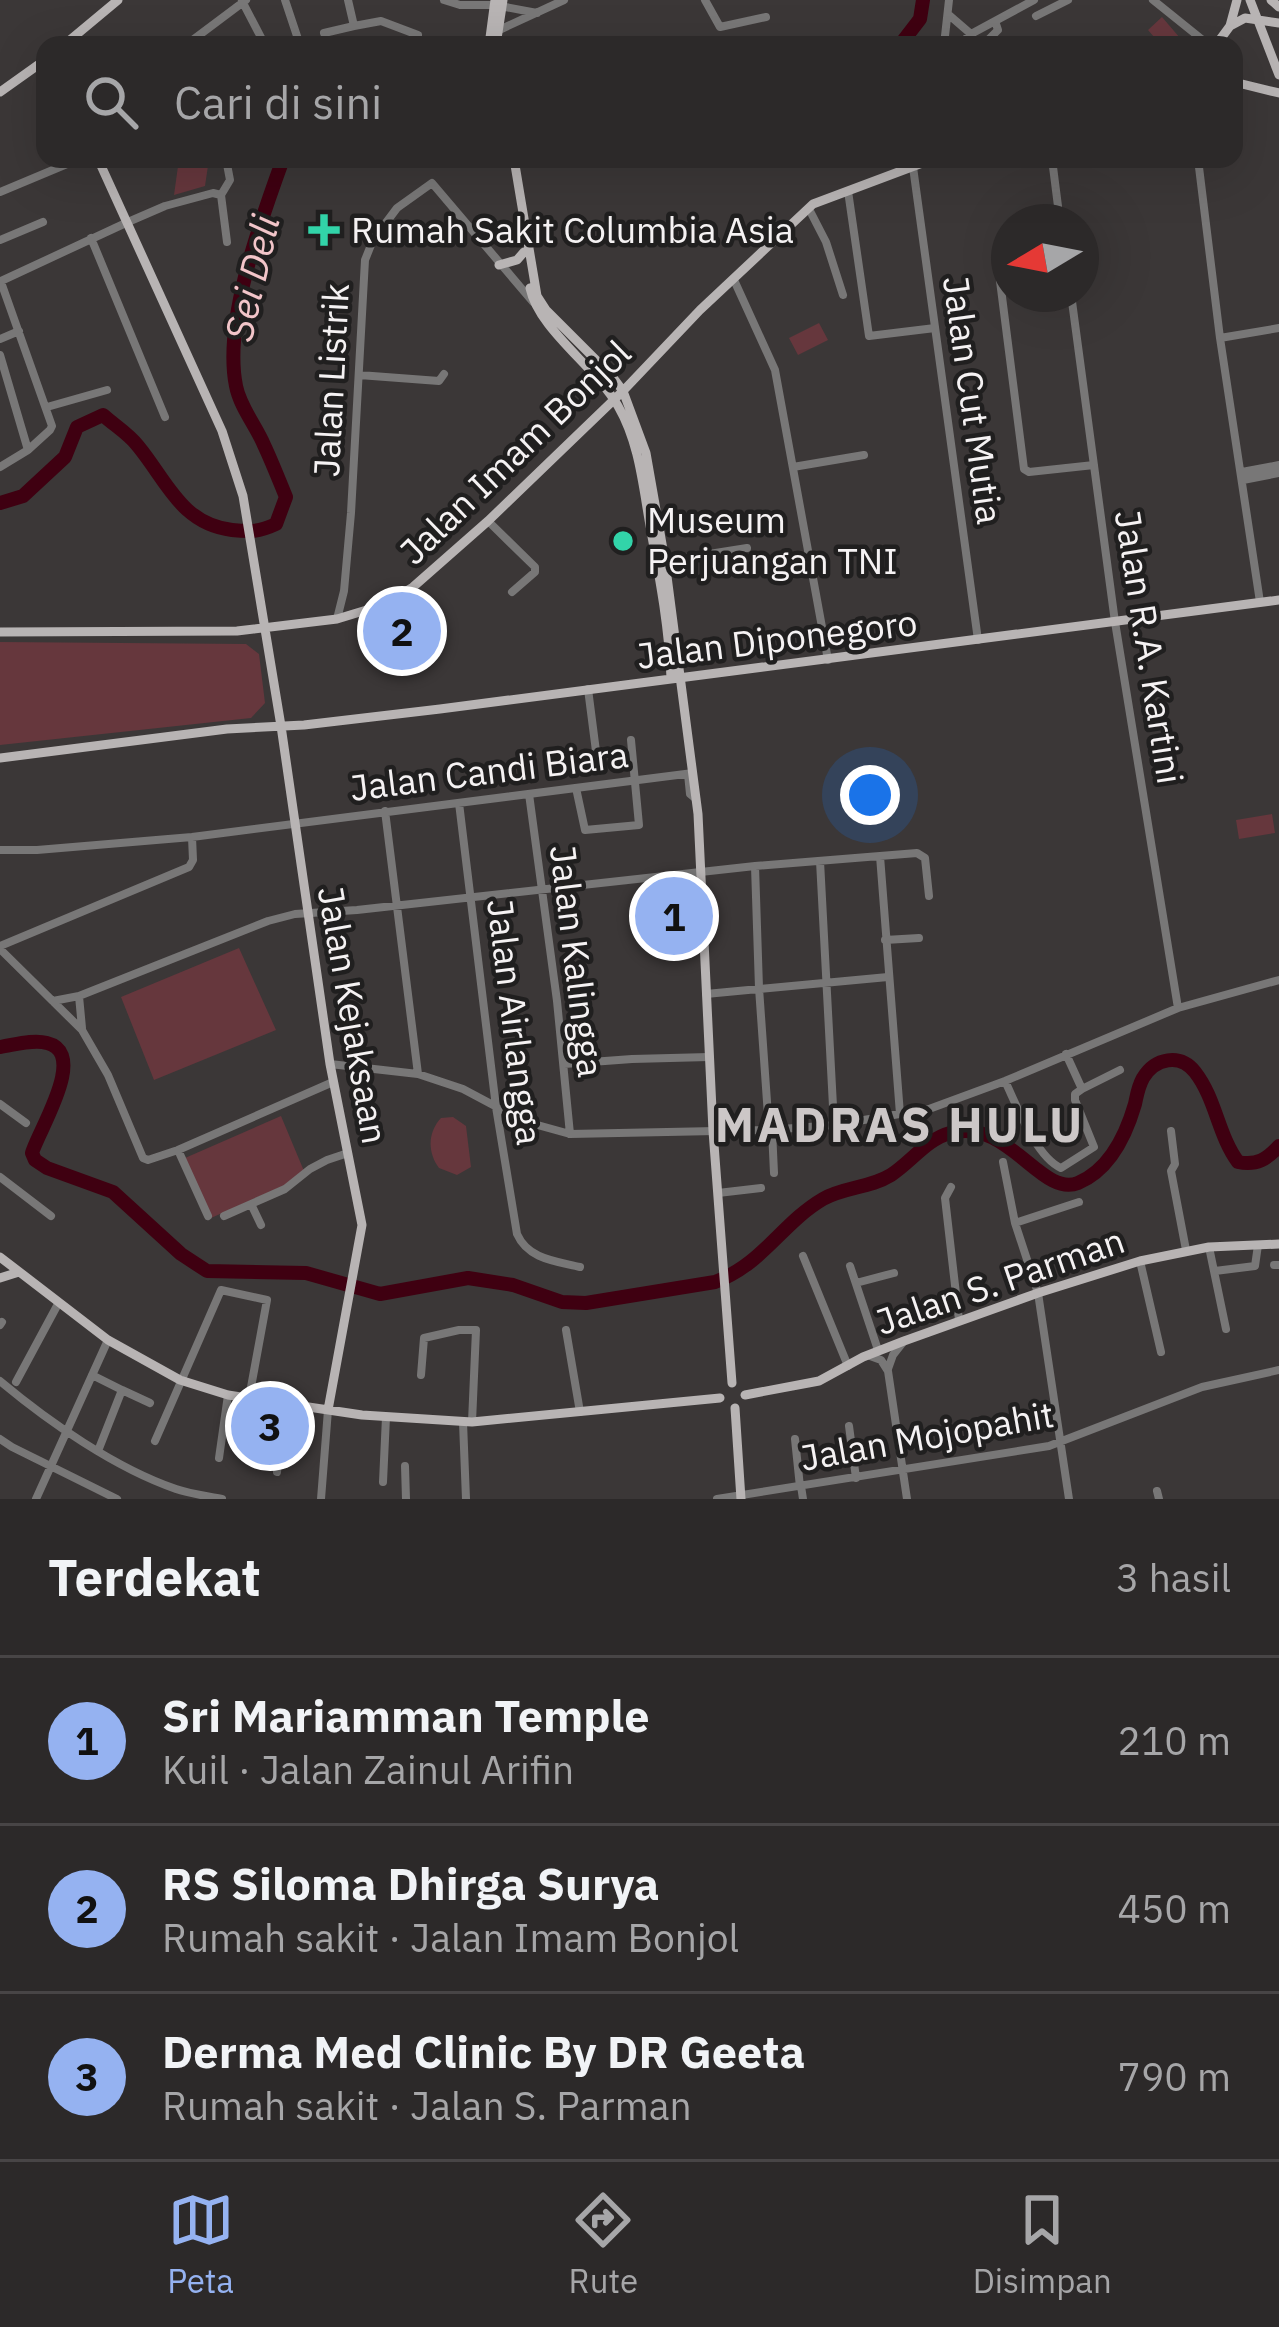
<!DOCTYPE html>
<html lang="id">
<head>
<meta charset="utf-8">
<style>
	body { margin:0; font-family:"IBM Plex Sans",sans-serif; background:#383535; color:#f1f3f6 }
	.compass { position:absolute; left:991px; top:204px; width:108px; height:108px; border-radius:50%; background:#2c2929; box-shadow:0 12px 48px #0002; rotate:260deg }
	.you { position:absolute; left:870px; top:795px; width:42px; height:42px; margin:-30px; border:9px solid #fff; border-radius:50%; background:#1a73e8; box-shadow:0 0 0 18px #1a73e833 }
	.badge { display:grid; place-items:center; width:78px; height:78px; border-radius:50%; background:#95b2f1; color:#111; font-size:39px; font-weight:700 }
	.pin { position:absolute; translate:-50% -50%; border:6px solid #fff; box-shadow:0 3px 12px #0006 }
	.list { margin:0; padding:0; list-style:none }
	h2 { display:flex; justify-content:space-between; align-items:center; height:156px; margin:0; padding:0 48px; font-size:51px }
	h2 small { font-size:39px; font-weight:400; color:#a6a6a8 }
	.list li { display:grid; grid-template-columns:78px 1fr auto; gap:36px; align-items:center; box-sizing:border-box; height:168px; padding:0 48px; border-top:3px solid #484546 }
	.list b { display:block; font-size:45px; white-space:nowrap }
	.list p { margin:0; font-size:39px; white-space:nowrap; color:#a6a6a8 }
	.list em { font-size:39px; font-style:normal; color:#a6a6a8 }
	.icon { flex:none; width:66px; height:66px; fill:none; stroke:currentColor; stroke-width:2; stroke-linecap:round; stroke-linejoin:round }
	.map { position:relative; flex:none; width:1279px; height:1499px; overflow:hidden }
	.search { position:absolute; background:#2c2929; box-shadow:0 12px 48px #0002; left:36px; right:36px; top:36px; height:132px; display:flex; align-items:center; gap:30px; box-sizing:border-box; padding:0 42px; border-radius:24px; color:#a6a6a8; font-size:45px }
	.sheet { height:660px; background:#2c2929 }
	nav { display:flex; justify-content:space-around; align-items:center; box-sizing:border-box; height:168px; border-top:3px solid #484546; background:#2c2929; font-size:33px; color:#a6a6a8 }
	nav a { display:grid; justify-items:center; gap:6px }
	nav .on { color:#95b2f1 }
	.map>svg:first-child { display:block }
	.green { fill:#66373d }
	.lines { fill:none; stroke-linecap:round; stroke-linejoin:round }
	.river { stroke:#3f0011; stroke-width:14 }
	.minor { stroke:#787777; stroke-width:8 }
	.major { stroke:#b8b4b4; stroke-width:9 }
	.poi-dot { fill:#32d4a9; stroke:#201f1f; stroke-width:4.5 }
	.labels { text-anchor:middle; stroke-width:9; stroke-linejoin:round; paint-order:stroke }
	.poi-label { font-size:36px; fill:#f5f2f3; stroke:#201f1f; text-anchor:start }
	.street-label { font-size:36px; fill:#f5f2f3; stroke:#201f1f }
	.water-label { font-size:39px; font-style:italic; fill:#f2c5c9; stroke:#201f1f }
	.district-label { font-size:48px; font-weight:bold; letter-spacing:3px; fill:#ccc7c7; stroke:#201f1f }
</style>
</head>
<body>
<div class="map">
<svg width="1279" height="1499" viewBox="0 0 1279 1499">
	<rect width="100%" height="100%" fill="#3b3737"/>
	<path class="green" d="M1162 17 1186 45H1161L1148 30Z
		M179 159H209L205 186 174 195Z
		M819 323 828 340 798 355 789 338Z
		M0 642 246 644 259 654 265 703 251 718 0 745Z
		M1272 814 1275 833 1239 839 1236 820Z
		M239 948 276 1030 154 1080 121 997Z
		M281 1116 304 1171 294 1181 211 1218 185 1158Z
		M453 1117 466 1126 471 1167 457 1175 439 1168C427 1152 428 1132 441 1118Z"/>
	<g class="lines">
		<path class="river" d="M900 45 920 19 923 0
			M511 159H533
			M0 503 23 496 65 457 77 427 103 415C114 425 129 434 138 446 167 481 181 524 232 530 250 532 259 532 276 524L286 497C279 480 272 462 264 445 256 426 240 407 236 386 223 322 261 220 283 159
			M0 1047C14 1045 33 1039 47 1043 89 1053 38 1131 32 1153L35 1160 47 1168 113 1192 181 1254 207 1271 306 1273 380 1294 468 1278 513 1285 562 1302 586 1303 715 1282C763 1264 782 1223 823 1199 844 1187 870 1188 891 1175 911 1162 927 1139 950 1133 1008 1117 1041 1198 1078 1183 1109 1170 1126 1135 1135 1104 1137 1095 1138 1087 1143 1078 1155 1058 1180 1053 1195 1072 1216 1099 1218 1135 1238 1162 1257 1166 1267 1159 1279 1146"/>
		<path class="minor" d="M285 0 300 45
			M348 0 354 26 381 21 418 35
			M444 0 460 5H495L537 13
			M705 0 720 27 766 17
			M1153 0 1209 45
			M242 1 265 45
			M949 15 971 34
			M1036 16 1068 0
			M497 31 564 0
			M324 33 354 26
			M186 45 246 0
			M944 45 949 0
			M959 45 971 34 1034 0
			M983 45 998 30 995 21
			M1052 159 1060 222
			M1198 159 1220 338 1260 602
			M913 167 978 640
			M848 191 869 336 935 328
			M0 192 79 159
			M221 195 227 242
			M221 195 230 180 226 159
			M809 209 826 242 843 295
			M91 238 165 417
			M0 240 43 222
			M1009 275 1002 277 1000 281 1024 469 1029 472 1094 465
			M734 280 775 370 828 660
			M1 281 128 222 165 206 213 193 221 195
			M1071 294 1115 622 1178 1008
			M1220 338 1279 328
			M0 339 19 331
			M0 355 28 450
			M359 375 439 381 444 374
			M47 407 107 390
			M0 467 28 450 50 430 52 426 1 282
			M793 467 864 455
			M1242 472 1279 465
			M1243 480 1279 473
			M488 521 535 567V572L512 592
			M665 561 747 548
			M337 619 344 591 351 513 365 260 373 240 397 208 432 183 533 302
			M588 689 597 759
			M688 774 690 794 696 799
			M576 788 585 830 639 825 631 740
			M529 794 557 1001 570 1134
			M459 803 496 1107 517 1234C528 1259 555 1261 580 1267
			M385 811 418 1074
			M0 850H37L192 837 693 773
			M880 856 900 1114
			M820 861 834 1125
			M755 866 759 988 769 1130
			M885 940 919 938
			M0 946 189 867 193 860 192 837
			M0 949 82 1030 108 1075 143 1158 148 1160 178 1150 333 1082
			M706 994 888 977
			M79 996 82 1028
			M53 1001 79 996 268 921 295 914 357 910 755 866 917 853 925 858 929 896
			M330 1064 418 1074 463 1089 523 1121 570 1134 769 1130 834 1125 929 1109 1005 1081 1178 1008 1279 980
			M564 1064 632 1059 709 1057
			M1005 1081C1017 1106 1036 1157 1061 1168L1094 1147 1075 1100V1094L1082 1089 1066 1054
			M1082 1089 1120 1070
			M0 1104 26 1123
			M772 1130 774 1173
			M1171 1131 1175 1164 1171 1171 1186 1250
			M178 1150 208 1216
			M1003 1162 1015 1223 1038 1293 1069 1499
			M0 1177 51 1216
			M951 1187 945 1198 959 1320
			M718 1193 761 1188
			M251 1204 261 1225
			M224 1216 285 1189 310 1169 327 1160 348 1153
			M1015 1223 1079 1202
			M1209 1247 1226 1329
			M803 1256 848 1366
			M1140 1261 1161 1352
			M1274 1265H1279
			M850 1266 878 1350
			M1215 1271 1255 1266 1258 1245
			M856 1283 894 1273
			M0 1325 2 1322
			M566 1330 580 1412
			M870 1356 881 1360 888 1371 907 1499
			M888 1369 893 1355 904 1341
			M92 1375 122 1390 98 1451
			M421 1375 424 1338 459 1330H476L472 1422
			M0 1381C49 1422 115 1468 176 1489 191 1494 207 1496 222 1499
			M16 1382 58 1304
			M122 1390 150 1403
			M463 1422 466 1499
			M849 1426 856 1478
			M0 1439 12 1447 117 1499
			M795 1439 800 1487
			M155 1441 221 1290 267 1300 249 1398
			M219 1458 228 1395
			M405 1466 406 1499
			M277 1472 284 1403
			M383 1482 386 1417
			M801 1486 803 1499
			M1157 1491 1159 1499
			M36 1499 108 1340
			M321 1499 328 1410
			M717 1499 1049 1446 1202 1387 1279 1370"/>
		<path class="major" d="M1250 0 1279 75
			M1271 0 1279 7
			M1230 26 1245 18 1279 23
			M64 45 118 0
			M489 45 495 0
			M496 45 503 0
			M1216 45 1230 26 1237 0
			M1234 82 1279 93
			M0 92 45 60
			M98 159 222 431 243 496 281 726 330 1064 362 1225 328 1410
			M514 159 537 296 546 310 611 375 623 391 646 453 665 561 698 814 713 1131 732 1383
			M499 265 517 260 524 252
			M530 288C539 330 595 366 618 406 640 444 643 488 651 531 660 580 669 628 671 678
			M0 632 237 631 337 619 383 605 413 587 488 521 623 391 700 310 813 204 933 159
			M0 758 227 729 304 725 440 709 1279 600
			M0 1257 108 1340 180 1380 228 1395 362 1415 472 1422 720 1398
			M0 1278 19 1272
			M745 1395 819 1381 863 1357 904 1341 1038 1293 1140 1261 1209 1247 1279 1244
			M735 1408 741 1499"/>
	</g>
	<g class="poi-dot">
		<path d="M318 212h12v12h12v12h-12v12h-12v-12h-12v-12h12z"/>
		<circle cx="623" cy="541" r="12"/>
	</g>
	<g class="labels">
		<g class="poi-label">
			<text x="351" y="243">Rumah Sakit Columbia Asia</text>
			<text x="647" y="533">Museum<tspan x="647" dy="41">Perjuangan TNI</tspan></text>
		</g>
		<g class="street-label">
			<text transform="translate(331 380) rotate(-87)" y="13">Jalan Listrik</text>
			<text transform="translate(973 400) rotate(82)" y="13">Jalan Cut Mutia</text>
			<text transform="translate(515 452) rotate(-44)" y="13">Jalan Imam Bonjol</text>
			<text transform="translate(777 639) rotate(-7)" y="13">Jalan Diponegoro</text>
			<text transform="translate(1149 647) rotate(81)" y="13">Jalan R.A. Kartini</text>
			<text transform="translate(489 771) rotate(-7)" y="13">Jalan Candi Biara</text>
			<text transform="translate(577 961) rotate(83)" y="13">Jalan Kalingga</text>
			<text transform="translate(353 1015) rotate(80)" y="13">Jalan Kejaksaan</text>
			<text transform="translate(515 1022) rotate(83)" y="13">Jalan Airlangga</text>
			<text transform="translate(1000 1281) rotate(-19)" y="13">Jalan S. Parman</text>
			<text transform="translate(927 1436) rotate(-10)" y="13">Jalan Mojopahit</text>
		</g>
		<g class="water-label">
			<text transform="translate(252 278) rotate(-77)" y="14">Sei Deli</text>
		</g>
		<g class="district-label">
			<text x="900" y="1142">MADRAS HULU</text>
		</g>
	</g>
</svg>
<svg class="compass" viewBox="-18 -18 36 36"><path d="M0-13l5 13h-10z" fill="#e53935"/><path d="M0 13l5-13h-10z" fill="#a6a6a8"/></svg>
<div class="you"></div>
<div class="pin badge" style="left:674px;top:916px">1</div>
<div class="pin badge" style="left:402px;top:631px">2</div>
<div class="pin badge" style="left:270px;top:1426px">3</div>
<div class="search"><svg class="icon" aria-label="search" viewBox="0 0 24 24"><circle cx="10" cy="10" r="6"/><path d="M15 15l6 6"/></svg>Cari di sini</div>
</div>
<section class="sheet">
<h2>Terdekat<small>3 hasil</small></h2>
<ul class="list">
<li><span class="badge">1</span><div><b>Sri Mariamman Temple</b><p>Kuil · Jalan Zainul Arifin</p></div><em>210 m</em></li>
<li><span class="badge">2</span><div><b>RS Siloma Dhirga Surya</b><p>Rumah sakit · Jalan Imam Bonjol</p></div><em>450 m</em></li>
<li><span class="badge">3</span><div><b>Derma Med Clinic By DR Geeta</b><p>Rumah sakit · Jalan S. Parman</p></div><em>790 m</em></li>
</ul>
</section>
<nav>
<a class="on"><svg class="icon" aria-label="map" viewBox="0 0 24 24"><path d="M3 6l6-2 6 2 6-2v14l-6 2-6-2-6 2zM9 4v14M15 6v14"/></svg>Peta</a>
<a><svg class="icon" aria-label="directions" viewBox="0 0 24 24"><path d="M12 3l9 9-9 9-9-9zM9 14v-3h6M13 9l2 2-2 2"/></svg>Rute</a>
<a><svg class="icon" aria-label="saved" viewBox="0 0 24 24"><path d="M7 4h10v16l-5-4-5 4z"/></svg>Disimpan</a>
</nav>
</body>
</html>
